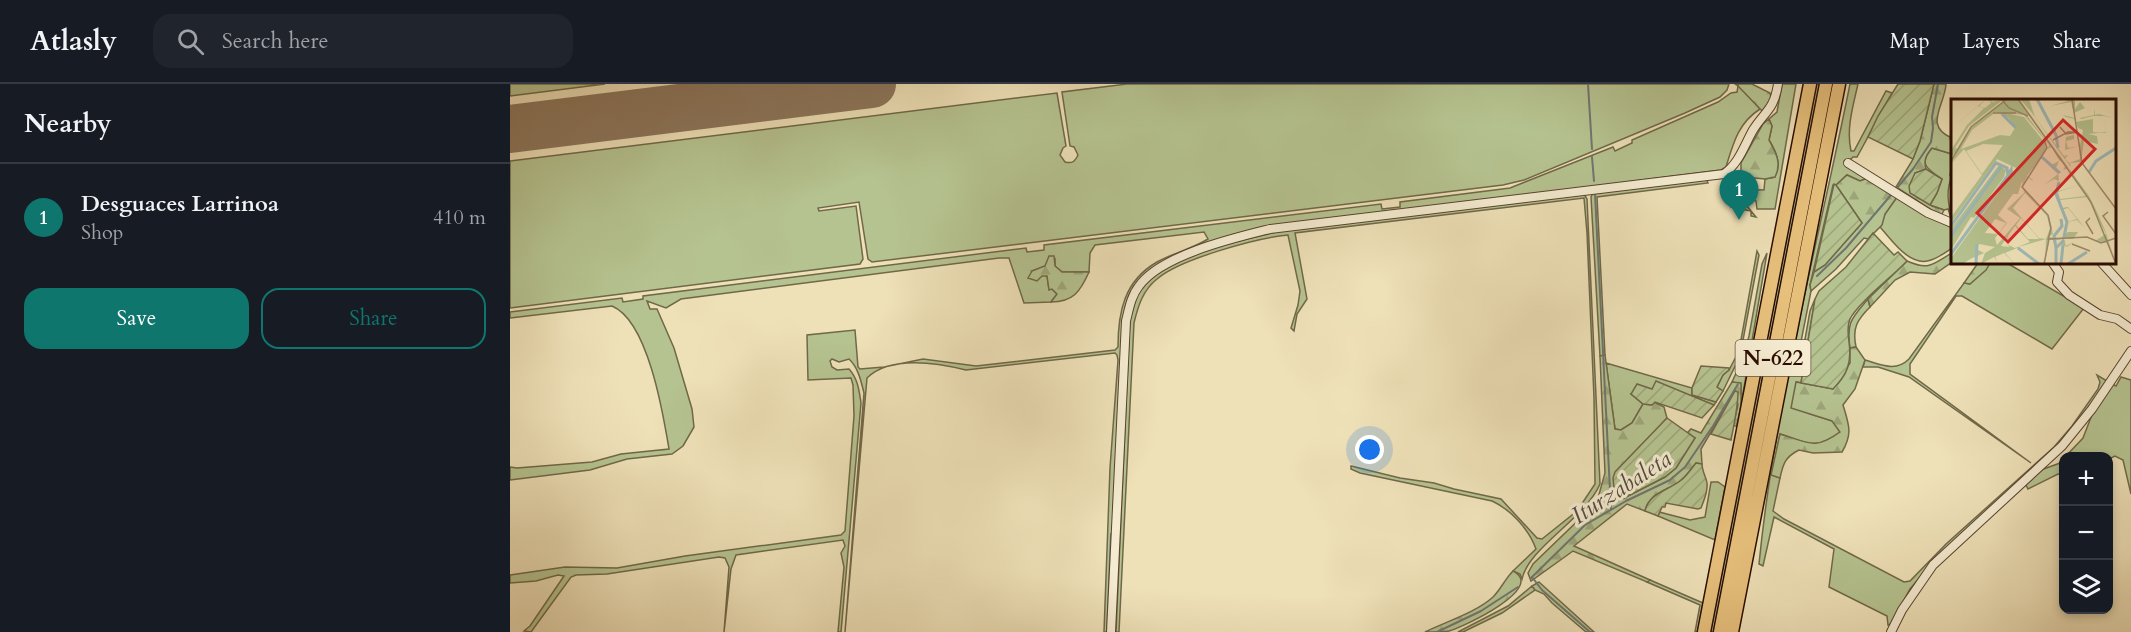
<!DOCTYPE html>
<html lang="en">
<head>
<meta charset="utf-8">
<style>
	body { margin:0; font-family:Cardo,serif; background:#20242c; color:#f1f3f6 }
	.controls { position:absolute; right:18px; bottom:18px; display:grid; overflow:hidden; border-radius:12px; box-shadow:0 3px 9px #0003 }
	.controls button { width:54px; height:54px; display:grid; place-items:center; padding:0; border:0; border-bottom:2px solid #363941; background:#171b24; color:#f1f3f6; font:30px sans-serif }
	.you { position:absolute; left:860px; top:366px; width:21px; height:21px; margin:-15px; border:4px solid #fff; border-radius:50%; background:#1a73e8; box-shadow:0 0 0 9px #1a73e833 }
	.badge { display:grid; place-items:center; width:39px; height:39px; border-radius:50%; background:#0f766e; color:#fff; font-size:20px; font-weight:700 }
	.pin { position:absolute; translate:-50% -50px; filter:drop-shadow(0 2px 3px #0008) }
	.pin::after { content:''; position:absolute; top:32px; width:21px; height:18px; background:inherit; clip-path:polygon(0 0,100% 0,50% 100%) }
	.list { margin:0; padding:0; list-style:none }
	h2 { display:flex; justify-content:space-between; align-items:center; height:78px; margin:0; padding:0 24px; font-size:26px }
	h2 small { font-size:20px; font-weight:400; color:#9ea1a6 }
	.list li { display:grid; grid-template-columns:39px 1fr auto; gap:18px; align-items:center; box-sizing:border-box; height:108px; padding:0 24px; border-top:2px solid #363941 }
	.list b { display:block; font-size:22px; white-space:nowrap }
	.list p { margin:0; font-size:20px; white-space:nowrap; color:#9ea1a6 }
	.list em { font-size:20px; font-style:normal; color:#9ea1a6 }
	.actions { display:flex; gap:12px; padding:18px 24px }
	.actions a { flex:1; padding:14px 0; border:2px solid #0f766e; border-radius:18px; text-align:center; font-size:21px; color:#0f766e }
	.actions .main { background:#0f766e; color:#fff }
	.icon { flex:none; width:33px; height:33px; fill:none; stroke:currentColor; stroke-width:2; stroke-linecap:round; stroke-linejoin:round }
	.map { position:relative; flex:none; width:1621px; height:548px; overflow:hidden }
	header { display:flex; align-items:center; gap:36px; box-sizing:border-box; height:84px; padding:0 30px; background:#171b24; border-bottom:2px solid #363941 }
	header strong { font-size:28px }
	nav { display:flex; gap:33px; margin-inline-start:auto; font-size:21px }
	.search { width:420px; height:54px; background:#20242c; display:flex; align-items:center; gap:15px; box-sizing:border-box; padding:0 21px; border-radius:18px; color:#9ea1a6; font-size:22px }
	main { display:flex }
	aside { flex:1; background:#171b24 }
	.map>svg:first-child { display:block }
	.green { fill:#b5c390; stroke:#706848; stroke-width:1.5 }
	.forest { fill:url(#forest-firs); stroke:#706848; stroke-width:1.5 }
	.garden { fill:url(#garden-furrows); stroke:#706848; stroke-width:1.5 }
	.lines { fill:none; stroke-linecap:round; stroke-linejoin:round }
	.stream { stroke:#70746f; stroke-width:2 }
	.runway { stroke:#8c765c; stroke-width:48 }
	.minor-casing { stroke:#5b412e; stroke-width:10 }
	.highway-casing { stroke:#2a0c00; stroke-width:15 }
	.minor { stroke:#f4ebd0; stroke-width:8 }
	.highway { stroke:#e7c07c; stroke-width:12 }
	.labels { text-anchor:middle; stroke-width:6; stroke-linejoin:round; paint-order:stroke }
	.shield { fill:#f4ebd0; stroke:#674f3e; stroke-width:1.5 }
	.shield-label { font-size:21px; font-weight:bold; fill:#2a0c00 }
	.water-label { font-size:24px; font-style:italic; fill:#534941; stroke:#f4ebd0 }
	.inset-river { fill:none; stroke:#9ebab9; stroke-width:3 }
	.inset-road { fill:none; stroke:#a08b6e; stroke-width:1.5 }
	.view { fill:#d62828; fill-opacity:0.15; stroke:#d62828; stroke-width:3 }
	.inset-edge { fill:none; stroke:#2a0c00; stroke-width:3 }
</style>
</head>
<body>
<header>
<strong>Atlasly</strong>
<div class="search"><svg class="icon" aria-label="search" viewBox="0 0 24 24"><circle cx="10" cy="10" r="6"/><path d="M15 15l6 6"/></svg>Search here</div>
<nav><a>Map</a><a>Layers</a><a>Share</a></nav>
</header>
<main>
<aside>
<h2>Nearby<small></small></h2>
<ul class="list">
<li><span class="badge">1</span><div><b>Desguaces Larrinoa</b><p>Shop</p></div><em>410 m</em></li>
</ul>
<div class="actions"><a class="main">Save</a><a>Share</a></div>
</aside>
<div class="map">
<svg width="1621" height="548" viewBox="0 0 1621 548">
	<defs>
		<pattern id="forest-firs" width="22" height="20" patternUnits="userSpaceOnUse" patternTransform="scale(1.5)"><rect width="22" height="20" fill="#b5c390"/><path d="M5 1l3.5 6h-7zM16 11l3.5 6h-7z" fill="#9ca67a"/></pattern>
		<pattern id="garden-furrows" width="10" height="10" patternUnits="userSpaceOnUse" patternTransform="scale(1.5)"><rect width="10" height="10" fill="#b5c390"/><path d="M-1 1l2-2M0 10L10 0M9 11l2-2" fill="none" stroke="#9ca67a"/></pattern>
	</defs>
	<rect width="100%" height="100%" fill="#eee0b7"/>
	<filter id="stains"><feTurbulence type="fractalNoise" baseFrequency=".00333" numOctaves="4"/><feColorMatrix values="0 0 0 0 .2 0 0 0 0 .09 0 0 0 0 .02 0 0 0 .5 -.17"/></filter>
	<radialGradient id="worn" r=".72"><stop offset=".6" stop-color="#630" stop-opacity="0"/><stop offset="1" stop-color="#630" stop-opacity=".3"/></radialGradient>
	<path class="green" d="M0 0H95L0 12Z
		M617 0H1219L1217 6 1210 13 1175 29 1014 96 993 101 362 178 358 175 349 118 308 124 309 127 346 122 353 175 350 180 0 224V77L547 9 556 62 553 64 550 71 555 78C563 80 565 77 568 71L564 63 560 62 552 8Z
		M1225 0H1228L1250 25C1228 39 1223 60 1216 83L1211 86 753 144C715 152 640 172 621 208 616 216 615 226 613 235L599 548H594L600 384 608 276 607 271 605 269 456 286C428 279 380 271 357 294L335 548 354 309C351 297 348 283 339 275L329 278 322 275 320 277 322 283 327 286 339 285C348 295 349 306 351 319L331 548H328L334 483 331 469 335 462 333 456 226 471 221 485 214 548 219 483 215 474 209 473 97 490 66 491 61 493 21 548 14 547 20 542 54 492 48 491 26 497 0 499V491L55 483 107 484 175 472 331 451 335 447 344 332 343 301 341 294 298 296 297 251 345 246 348 283 350 285 374 283 413 275 466 282 605 266 608 263C608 228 614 197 647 178 663 169 682 165 698 155L694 148 585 161 580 169 579 188H552L545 182V175L535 182 522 187 537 192 539 205H542L547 210 541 218 514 219 499 174H489L171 215 156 224 137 217 140 225H147L164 264 182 325 184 343 173 362 162 370 117 375 80 386 0 396V383L7 384 82 378 111 370 159 365C153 329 138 237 102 222L0 234V228L112 214 113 218 133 215V212L516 164 517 168 534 166V161L871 120 872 125 890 123V118L1000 104 1103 63 1105 67 1122 59V56L1208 18 1221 9 1227 8 1228 2Z
		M1272 0H1286L1265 125H1247L1246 117 1235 114 1224 105 1254 106 1255 95 1265 93C1272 80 1266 68 1259 56L1262 42 1259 35 1267 28Z
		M1305 0H1312L1204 548H1199Z
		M1340 0H1348C1343 22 1336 45 1341 67H1344L1376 7 1382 9 1347 73H1343L1336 80 1358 94 1350 97 1337 91 1326 101H1323L1300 201 1301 207 1285 288 1289 289 1300 227 1305 215 1291 299 1287 298 1300 330 1323 337 1330 348C1304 367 1298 359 1270 350L1262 391 1270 394 1263 427 1274 435 1394 498 1400 497 1436 460 1544 363 1562 342 1588 305 1590 298 1587 291 1597 297 1579 324 1546 364 1418 484 1400 505 1381 540 1378 541 1377 532 1319 503 1324 465 1264 433 1253 482 1249 480C1265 318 1308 160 1340 0Z
		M1422 64 1442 70V83L1440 91 1442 93C1435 106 1439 123 1442 137L1438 125 1434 126 1420 121 1427 109 1432 95C1417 85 1408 80 1422 64Z
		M1196 95 1198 99 1087 113 1095 271 1090 272 1081 113 1083 109Z
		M1074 110 1077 115 1090 400C1075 435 1019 463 1012 495L1010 490 1003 487 1026 465C1019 445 1000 425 982 417L850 389 841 385V382L890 394 924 399 944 405 991 415 1027 454 1032 455 1067 427 1085 400 1084 314 1077 149 1074 114 785 149 797 215 787 230 784 247 781 244 788 221 790 207 778 151C747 154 670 175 647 195 633 206 628 222 624 239L609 548H606L620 231C623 224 624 215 628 209 648 173 734 155 772 147Z
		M1387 113 1442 144V164C1436 168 1428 174 1421 176 1400 184 1382 156 1370 143L1375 130Z
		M1218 115 1237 122 1246 133 1241 132V127L1221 123Z
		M1247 167 1249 171 1230 272 1213 307 1207 303 1213 291 1219 286 1229 267Z
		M1257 169 1231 321V300L1222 298 1234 272 1239 252 1252 180Z
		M1480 179H1497L1574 224 1542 265 1452 212H1446L1400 280V290L1521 379 1399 293 1368 283H1353L1355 276C1372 281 1386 288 1399 275L1454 199 1460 200Z
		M1358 215 1360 223C1347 236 1342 244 1346 263L1340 264C1336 238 1342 234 1358 215Z
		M1096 279 1182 304V311L1206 318 1204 321 1186 314 1142 305 1121 310 1133 320 1122 339 1111 346 1105 345Z
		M1611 293 1621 296V410L1613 376 1605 372 1599 375 1598 372H1556L1573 354 1583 328 1602 300 1606 302Z
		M1553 375V391L1548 390 1518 405 1515 399 1531 386 1550 379Z
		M1201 398H1208L1215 403 1205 456 1148 432 1149 428 1180 436 1195 433Z
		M1140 496 1193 519 1188 548H1185L1190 521 1137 498Z
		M1022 502 1025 506 992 529 953 548H948L998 522Z"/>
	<path class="forest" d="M1228 0H1242L1260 9C1263 17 1258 22 1253 28L1228 2Z
		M1424 0H1436C1435 21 1413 42 1442 54V70L1422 64C1417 70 1413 76 1416 85L1405 89 1401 109 1422 122 1434 126 1431 132 1386 103 1402 77 1410 57Z
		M1259 35 1262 42 1259 56C1266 68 1272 80 1265 93L1255 95 1234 93 1231 87V79L1253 40Z
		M1337 91 1350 97 1358 94 1387 113 1375 130 1372 141 1358 155 1354 154 1326 185 1301 207 1300 201 1304 188 1315 181 1352 139 1326 101Z
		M1442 169V178L1425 190 1400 188 1385 196 1360 223 1358 215 1397 177C1420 187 1422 180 1442 169Z
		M539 172H544L545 182 552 188H579C570 208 563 218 541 218L547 210 542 205 539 206 537 192H532L527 197 518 194 522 187 535 182Z
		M1468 179H1480L1476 186 1460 200 1454 199Z
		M1346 263 1355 276 1345 305 1333 321C1339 341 1343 349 1332 368L1303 369 1289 366C1275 373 1273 380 1270 394L1261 391 1270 350C1298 358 1304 367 1330 348L1322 337 1281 324 1286 298 1323 305 1340 279V264Z
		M1095 271 1105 345 1111 346 1122 339 1133 320 1142 321 1144 318 1154 323 1157 334 1148 344 1114 414 1155 393 1166 384 1185 354 1177 349 1181 345 1191 349 1222 298 1231 299V321L1227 342H1223L1228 321 1225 307 1191 365 1192 380 1186 379C1181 385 1176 393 1170 397 1157 407 1139 409 1135 427L1117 420 1064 462 1140 496 1137 498 1063 467 1021 497 1018 489 1023 480 1081 424 1088 414 1095 389 1090 272Z
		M1003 487C1037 504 953 543 939 547 932 548 922 548 915 548 935 538 967 528 983 513 991 505 995 495 1003 487Z
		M1029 498 1084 548H1076L1042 519 1034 510 1025 506 1022 502Z"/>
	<path class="garden" d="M1388 0H1424L1410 57 1403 75 1358 53 1368 32Z
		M1416 85 1432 95 1427 109 1420 121 1400 109 1399 102 1405 89Z
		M1324 100 1326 101 1352 139 1315 181 1304 188Z
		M1363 149 1384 171 1388 168 1397 177C1383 192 1348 219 1340 235 1337 242 1338 251 1339 258 1342 279 1337 291 1323 305L1291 299 1305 215 1309 207 1336 183Z
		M1191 282 1219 284V286L1213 291 1207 303 1213 307 1206 318 1182 311V304Z
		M1146 297 1204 321 1192 334 1145 318 1142 321 1133 320 1121 310 1127 300 1142 305Z
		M1225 307 1228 308C1228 324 1224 340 1221 356L1201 350Z
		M1157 334 1185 354 1166 384 1155 393 1114 414 1104 405 1103 394 1105 388Z
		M1186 379 1192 380C1192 387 1196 393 1197 399 1198 408 1194 416 1191 424L1188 425 1156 419 1155 423H1152L1148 432 1135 427C1139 409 1157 407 1170 397 1176 393 1181 385 1186 379Z"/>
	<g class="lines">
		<path class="stream" d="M1078 0 1082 65
			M1082 73 1084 97
			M1085 110 1101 426
			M1307 192 1336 164 1403 85 1421 58 1423 44 1422 33 1428 0
			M1022 493 1032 506 1080 548
			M1021 494 1075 441 1116 417 1160 396 1175 383 1203 342 1228 300
			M597 548 601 450
			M927 548 971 527 1008 503"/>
		<path class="runway" d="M0 45 362 0"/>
		<g class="minor-casing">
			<path id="minor" d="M1338 79 1418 129 1442 139
				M1542 178 1549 188 1547 198 1559 211 1590 231 1607 235 1621 245
				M1591 178 1621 211
				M601 548 616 237C619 225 621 212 629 202 651 171 724 154 760 145L1214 90C1229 79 1234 62 1243 46 1255 27 1264 26 1268 0
				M1381 548 1392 526 1423 481 1552 362 1582 325 1621 267"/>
		</g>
		<g class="highway-casing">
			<path id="highway" d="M1194 548 1300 0
				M1210 548 1316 0
				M1222 548 1329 0"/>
		</g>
		<use href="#minor" class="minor"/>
		<use href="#highway" class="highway"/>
	</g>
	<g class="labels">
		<rect class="shield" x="1225.5" y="256" width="75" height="36" rx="4.5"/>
		<g class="shield-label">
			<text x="1263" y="281">N-622</text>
		</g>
		<g class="water-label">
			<text transform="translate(1111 403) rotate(-33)" y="8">Iturzabaleta</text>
		</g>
	</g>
	<g transform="translate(1441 15)">
		<rect width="165" height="165" fill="#eee0b7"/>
		<path d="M35 0 28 7 34 9 40 4 38 0 41 3 53 0 18 27 4 49 7 50 19 30 36 15 57 0H68L138 97 145 111 154 131 165 165 157 144 144 142 155 135 136 98 109 101 111 109 117 108 133 128 126 121 116 123 126 120 117 109 111 111 106 95 109 82 108 92 128 86 119 74 115 75 120 73 117 69 112 71 115 66 108 61 102 51 109 58 79 17 57 8 77 18 100 48 97 50 98 46 73 16 55 14 73 18 94 44 95 50 90 58 100 66 108 62 105 69 100 67 107 73 108 82 103 80 93 86 107 75 90 59 76 77 81 80 82 82 76 78 71 87 98 117 102 135 97 138 110 139 111 124 110 139 117 133H127L122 140H113L115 147 122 143 116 148 110 145 112 140 104 141 103 145 102 141H98L94 165 95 140 67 148 89 165H83L85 162 66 149 54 154 64 165 53 154 44 158 47 164 43 158 30 165 34 154 44 148 28 145 25 150 33 154 24 158 28 165 23 158 11 165H0V159L65 69 46 60 0 124V118L31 76 13 50 0 65 6 52 0 58V51L16 26 33 9 27 7 0 29ZM45 13 58 19 64 29 59 37 49 36 10 50 21 31ZM32 45 52 46 31 75 15 52ZM71 82 73 94 56 110 69 119 46 146 44 139 56 124 47 116 62 95H67ZM128 86 135 97 109 100 107 93ZM74 94 96 117 99 130 95 140 88 139 62 109ZM70 119 84 135 88 140H77L65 126ZM44 120 55 124 47 135 34 134ZM64 127 79 143 64 149 55 145 59 148 50 147 56 138 58 142 57 137ZM69 0H78L84 18 113 57 117 56 114 60 118 64 129 60 128 47 114 51 115 38 123 36V40L115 42 117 49 129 47 132 31 127 29 124 20 115 18 112 16 124 19 120 3 99 7 117 2 111 0H124V10L129 3 134 9 123 14 125 23 142 20V17L130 20 129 19 143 16 144 9V16L148 15 163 19 153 17 155 33 163 32 137 35 146 37 147 45 133 42 130 63 119 64 120 68 112 58 81 14ZM142 17H153L155 34 142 33ZM48 66 55 71 53 78 23 119 20 118 0 151V130Z" fill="#b5c390" fill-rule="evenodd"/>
		<path class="inset-river" d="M86 0 105 36 107 49M51 15 65 29M91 58 109 74M138 73 145 62 165 49M54 80 60 75V71L56 78M108 83 105 95 116 123 113 138M0 127 45 64 56 69 57 77M0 137 50 68M67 149 88 165M105 149 103 137 111 127 110 120M0 155 61 71M25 165 26 145M105 165V149L113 141M110 165 112 146M117 165 136 153"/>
		<path class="inset-road" d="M67 0 140 103 165 165M121 0 131 64 165 110M51 1 58 9 77 17M42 14H65M109 28 115 35 127 33M93 40 96 49 71 88 97 116 100 129 97 141M102 41 117 33H127M0 62 20 28 56 0M157 113 152 117 165 135M139 119 135 123 142 135M121 145 139 152M93 165 98 140 136 138 150 144 165 139"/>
		<path class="view" d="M112 21 144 50 57 143 26 114Z"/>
		<rect width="165" height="165" class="inset-edge"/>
	</g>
	<rect width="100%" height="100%" filter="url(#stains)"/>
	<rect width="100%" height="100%" fill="url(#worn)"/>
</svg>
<div class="controls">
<button>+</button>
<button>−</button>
<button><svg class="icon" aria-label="layers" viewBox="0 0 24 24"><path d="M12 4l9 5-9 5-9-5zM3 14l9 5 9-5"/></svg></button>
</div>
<div class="you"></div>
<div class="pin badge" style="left:1229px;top:136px">1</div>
</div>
</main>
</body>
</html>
